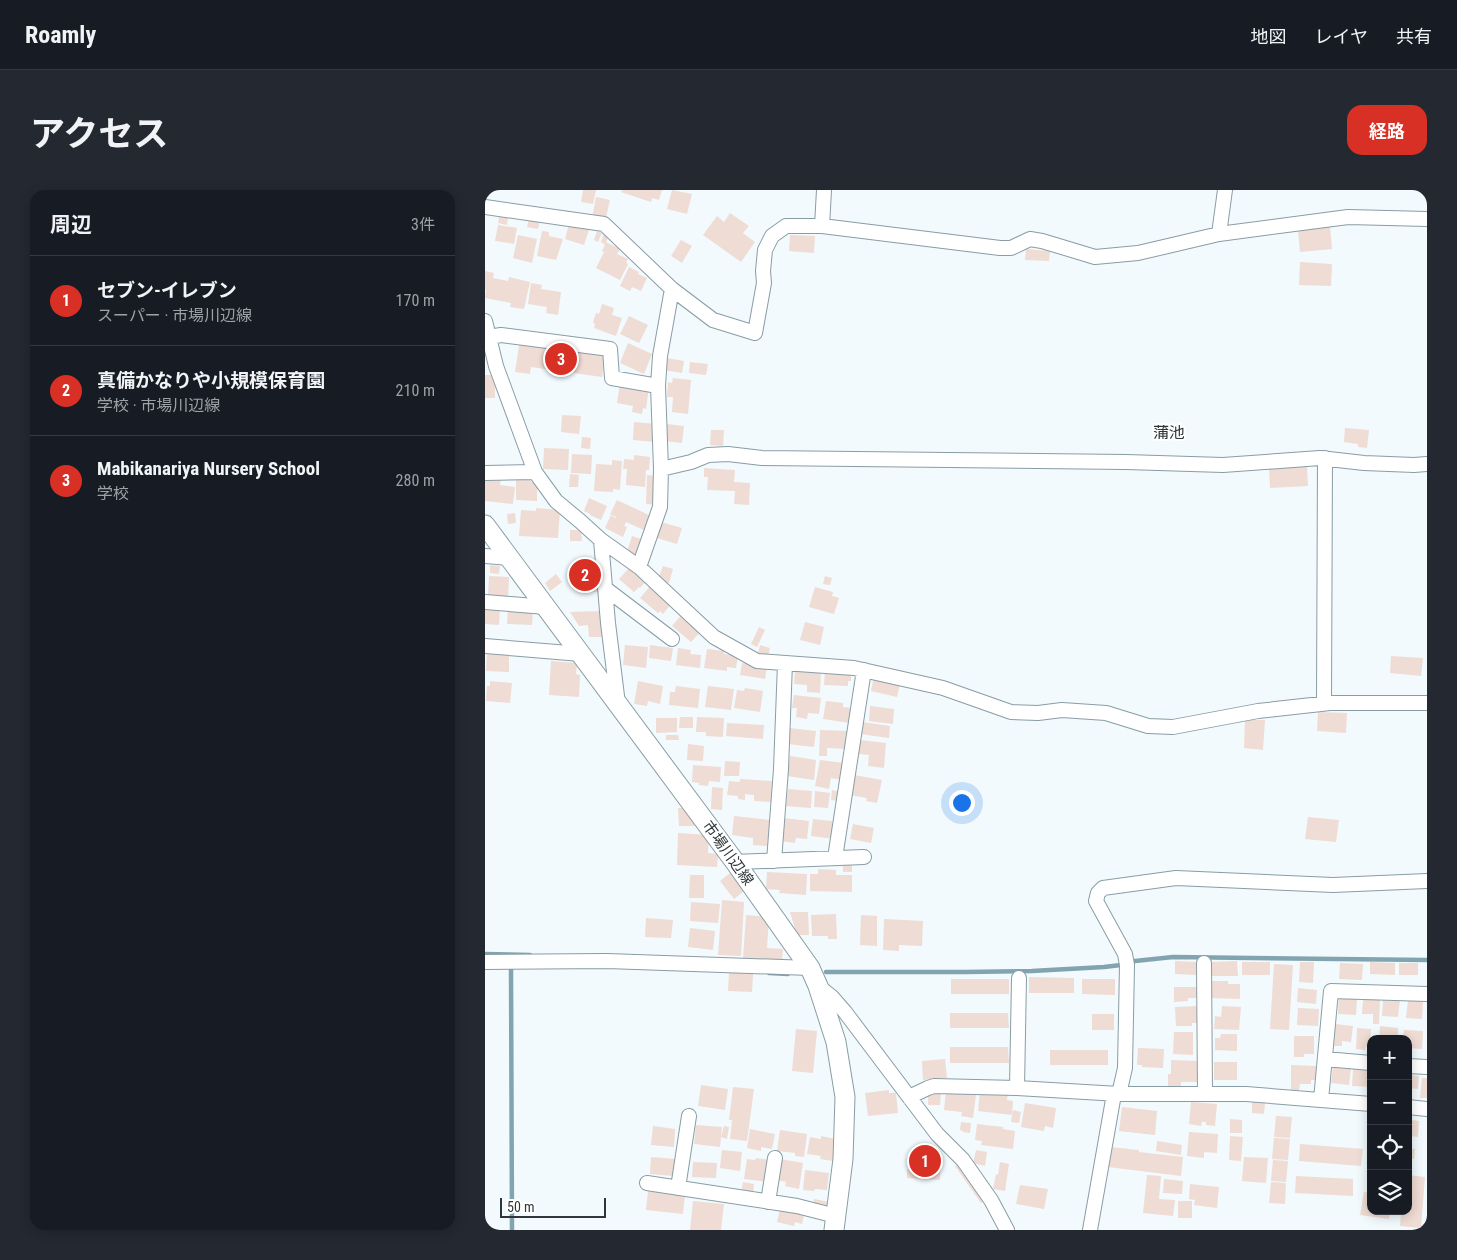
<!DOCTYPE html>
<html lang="ja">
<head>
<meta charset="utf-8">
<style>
	body { margin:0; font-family:"Roboto Condensed","Noto Sans JP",sans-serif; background:#242831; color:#f1f3f6 }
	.controls { position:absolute; right:15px; bottom:15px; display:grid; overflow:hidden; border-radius:10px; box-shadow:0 2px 12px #0003 }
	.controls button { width:45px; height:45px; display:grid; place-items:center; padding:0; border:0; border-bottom:1px solid #363941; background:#171b24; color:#f1f3f6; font:25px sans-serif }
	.scale { position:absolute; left:15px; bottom:12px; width:106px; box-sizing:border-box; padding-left:5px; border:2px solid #2e3639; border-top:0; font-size:14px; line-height:18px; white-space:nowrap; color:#2e3639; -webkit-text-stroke:4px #fff; paint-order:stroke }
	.you { position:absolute; left:476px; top:612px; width:18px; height:18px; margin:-12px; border:4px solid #fff; border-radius:50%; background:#1a73e8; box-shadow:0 0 0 8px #1a73e833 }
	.badge { display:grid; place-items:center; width:32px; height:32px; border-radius:50%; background:#d93025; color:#fff; font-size:16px; font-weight:700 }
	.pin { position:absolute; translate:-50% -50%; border:2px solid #fff; box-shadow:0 1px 5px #0006 }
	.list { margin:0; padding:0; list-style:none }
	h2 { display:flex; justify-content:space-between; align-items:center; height:65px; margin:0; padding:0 20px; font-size:21px }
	h2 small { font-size:16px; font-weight:400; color:#9ea1a6 }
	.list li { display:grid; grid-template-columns:32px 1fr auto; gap:15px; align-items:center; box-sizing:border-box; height:90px; padding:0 20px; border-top:1px solid #363941 }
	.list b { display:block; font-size:19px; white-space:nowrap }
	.list p { margin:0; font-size:16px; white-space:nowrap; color:#9ea1a6 }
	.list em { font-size:16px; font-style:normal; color:#9ea1a6 }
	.icon { flex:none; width:28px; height:28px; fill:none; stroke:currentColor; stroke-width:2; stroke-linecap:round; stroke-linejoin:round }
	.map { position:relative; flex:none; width:942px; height:1040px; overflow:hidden; border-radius:15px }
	header { display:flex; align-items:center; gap:30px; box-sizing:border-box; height:70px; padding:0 25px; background:#171b24; border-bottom:1px solid #363941 }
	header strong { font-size:24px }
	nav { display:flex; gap:28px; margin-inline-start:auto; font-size:18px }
	.intro { display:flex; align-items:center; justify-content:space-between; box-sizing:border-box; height:120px; padding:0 30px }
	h1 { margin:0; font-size:35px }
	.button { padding:12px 22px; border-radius:15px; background:#d93025; color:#fff; font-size:18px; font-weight:700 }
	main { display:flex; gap:30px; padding:0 30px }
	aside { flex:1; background:#171b24; border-radius:15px; box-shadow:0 2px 12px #0003 }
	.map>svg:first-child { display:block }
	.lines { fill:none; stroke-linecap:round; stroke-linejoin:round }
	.stream { stroke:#82a4b0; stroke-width:4.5 }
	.building { fill:#efdcd4 }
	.street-casing { stroke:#899da4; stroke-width:16 }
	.secondary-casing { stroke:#899da4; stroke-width:21 }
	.street { stroke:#fff; stroke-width:14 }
	.secondary { stroke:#fff; stroke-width:19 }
	.labels { text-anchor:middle; stroke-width:4; stroke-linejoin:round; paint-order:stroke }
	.street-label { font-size:15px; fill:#2e3639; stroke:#fff }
	.neighbourhood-label { font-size:16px; fill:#2e3639; stroke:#fff }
</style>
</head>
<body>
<header>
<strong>Roamly</strong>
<nav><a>地図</a><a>レイヤ</a><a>共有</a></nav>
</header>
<div class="intro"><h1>アクセス</h1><a class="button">経路</a></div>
<main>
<aside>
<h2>周辺<small>3件</small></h2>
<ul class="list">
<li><span class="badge">1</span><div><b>セブン-イレブン</b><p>スーパー · 市場川辺線</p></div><em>170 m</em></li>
<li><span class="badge">2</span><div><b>真備かなりや小規模保育園</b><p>学校 · 市場川辺線</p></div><em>210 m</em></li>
<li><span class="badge">3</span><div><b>Mabikanariya Nursery School</b><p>学校</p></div><em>280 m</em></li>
</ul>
</aside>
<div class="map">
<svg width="942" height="1040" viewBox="0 0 942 1040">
	<rect width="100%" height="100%" fill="#f2fafd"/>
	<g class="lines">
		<path class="stream" d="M0 764 45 765
			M26 778 27 1040
			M341 782H480L547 781 619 777 636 775 650 771 688 767 942 770
			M284 783 303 784"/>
	</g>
	<path class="building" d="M98 0H111L108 14 96 12Z
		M137 0H177L174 10 167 8 166 12 136 2Z
		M187 0 207 4 202 24 182 19Z
		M111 7 125 10 120 32 107 28Z
		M245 23 264 36 258 43 270 52 256 72 218 45 232 26 239 32Z
		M14 27 23 28 22 35 13 33Z
		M44 28 55 30 53 39 42 37Z
		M84 34 104 40 99 55 80 49Z
		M13 35 32 38 29 54 10 51Z
		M845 36 847 59 815 62 813 40Z
		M57 41 64 42V46L78 49 71 70 52 66Z
		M112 41 117 43 113 52 109 50Z
		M119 43 124 46 121 52 135 59 132 64 143 69 141 72 143 74 135 90 111 78 119 62 117 61 120 55 116 52Z
		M33 45 52 49 47 73 28 68Z
		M305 45 330 46 329 63 304 61Z
		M196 50 207 56 197 73 186 66Z
		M541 59 565 61 564 71 540 70Z
		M815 72 847 74 846 96 814 95Z
		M144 77 154 82 153 84 162 88 156 101 147 97 145 101 135 96Z
		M0 81 9 83 8 88 23 91 24 87 45 92 39 119 25 117 26 113 0 108 1 99H0Z
		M46 93 57 95 56 99 76 102 73 125 61 123 62 117 43 114Z
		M117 114 129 118 127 125 137 128 131 146 109 138 110 134 108 132 111 123 114 124Z
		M144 126 163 135 154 153 135 144Z
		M35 149 121 161 117 187 46 177 45 184 30 182Z
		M143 153 167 164 159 184 135 173Z
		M181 168 199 171 197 183 179 180Z
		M205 172 223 174 221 185 204 183Z
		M0 185H10V208H0Z
		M188 188 206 190 203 224 187 222 188 207H182L183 192 187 193Z
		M135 193 164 197 161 219 158 218 157 224 147 222 148 216 132 213Z
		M77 225 96 226 94 244 76 242Z
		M149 232 172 234 170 252 148 250Z
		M182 234 199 236 197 253 180 251Z
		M860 238 884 240 882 258 873 257V254L859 252Z
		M226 240H239L238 256 225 255Z
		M97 247 106 248 105 259 96 258Z
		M59 258 84 259 83 280 58 279Z
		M87 264 107 265 106 284 86 283Z
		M149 265 165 267 164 280H161L160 297 141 295 142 279H138L139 269 149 270Z
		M127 270 137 271 135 300 128 299V302L109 301 111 274 127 275Z
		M822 276 823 296 785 298 784 278Z
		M219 278 250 280 249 292 265 293 264 315 249 314 250 301 222 300 223 287H219Z
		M85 284 94 285 93 297H84Z
		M162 285 175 286 174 315 161 314Z
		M0 286 16 288 15 295 30 297 28 314 0 311Z
		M31 288 45 289 46 292H52V311L31 310Z
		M104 308 122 316 116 330 105 325V324L99 321Z
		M132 310 166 326 159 340 141 332 139 336 142 337 138 347 120 338 126 325 130 328 131 327 125 324Z
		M51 318 75 320 73 348 34 346 36 320 51 321Z
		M30 323 31 333 23 334 22 324Z
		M176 332 197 338 192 354 172 348Z
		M85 340H96L97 351H85Z
		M147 346 159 350 154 366 142 362Z
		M5 375 15 376 14 384 5 383Z
		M86 375 114 377 113 402 95 401V394H85Z
		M178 376 188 379 184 393 173 389Z
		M144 378 153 386 155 383 162 390 155 398 154 397 149 402 134 389Z
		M71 384 77 392 65 401 60 393Z
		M4 386 24 387 23 409 3 407Z
		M340 386 347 388 345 395 338 394Z
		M166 395 187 413 178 424 175 421 173 423 155 408Z
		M330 397 348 402 347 406 354 408 349 424 324 417Z
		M0 416 15 417 14 435 0 434Z
		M23 418 48 420 47 435 22 434Z
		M116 421 117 447H104L103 435 94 436 85 422Z
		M198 423 217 440 206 452 187 436Z
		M320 432 339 437 335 455 315 450Z
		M274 437 280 440 272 457 266 454Z
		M140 455 163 457 161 478 138 475Z
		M165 455 188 458 186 471 164 468Z
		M275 455 285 458 283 466 273 463Z
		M193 458 206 460 205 464 216 465 215 478 191 475Z
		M222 459 239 461V464L253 466 251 478 242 477V481L219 478Z
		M2 463H24V482L1 481Z
		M906 466 938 468 936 486 905 483Z
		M66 471 92 473 91 484 95 485 94 507 64 505Z
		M257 473 282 477 280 489 255 485Z
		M310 480 336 482 335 503 322 502V495L309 494Z
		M340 481 366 482V491H363V496L339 495Z
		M389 486 415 494 412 507 386 501Z
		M5 491 27 493 25 513 1 511 2 496H5Z
		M153 491 178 496 175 514 163 511 162 516 149 514Z
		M191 496 215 499 213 518 184 515 185 502H190Z
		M223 496 249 499 246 520 220 517Z
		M260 498 278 501 275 522 249 518 252 500 259 501Z
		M309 505 336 508 334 524 323 523 322 529 311 527 312 518H307Z
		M341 511 358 513V517L367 518 365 533 338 529Z
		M385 516 409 519 408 534 384 531Z
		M833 522 862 523 861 543 832 541Z
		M195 527H208V538H194Z
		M212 527 239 528 238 547 221 546V542H211Z
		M171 528H192V542L171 543Z
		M760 530H780L778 560 759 558Z
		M377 532 405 536 404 548 375 544Z
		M242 533 279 535 278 549 241 546Z
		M304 538 331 541 329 557 303 554Z
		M335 540 363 541 362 559 342 558V566H334Z
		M181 545H193L194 550H181Z
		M375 550 401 553 399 578 383 576 384 565 374 564Z
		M203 554 219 556 218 571 202 570Z
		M305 566 331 570 329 590 302 586Z
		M335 570 360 573 357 590 346 588 344 599 330 596Z
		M240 571 255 572 254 586H239Z
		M208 575 236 577 235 592 224 591 223 596 214 595V593L207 592Z
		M369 585 397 590 392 613 381 611 382 608 365 605Z
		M255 589 287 591 286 612 269 611V605L260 604V610L253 609V606L242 605 244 591 255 592Z
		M227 597 238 598 237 620 226 619Z
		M303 599 327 601 326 618 301 616Z
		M347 600 355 602 354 611 346 610Z
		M330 601 345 603 343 618 329 617Z
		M193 618H201L213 636H194Z
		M249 626 285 630 282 656 268 655V648L247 645Z
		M823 627 854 630 851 652 820 649Z
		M298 628 324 631 322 649 311 648 310 653 295 651Z
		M328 629 347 631V635H350L349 649 326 646Z
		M368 634 389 638 386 653 365 649Z
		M193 643 224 645 223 663 233 664 232 677 192 675Z
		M358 674H367V682H358Z
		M333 679 351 680V685H367V702L325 701V684H333Z
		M282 682 322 684 321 705 294 703 295 700 281 699Z
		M245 683 259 701 249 709 235 691Z
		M205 685H219V708H204Z
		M237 710 259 712 256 766 233 765Z
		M206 712 235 714 233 733 205 731Z
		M305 722H323L324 745H312Z
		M351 724 352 749H343V746H327L326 725Z
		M261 725 284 727 282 758 298 759 297 771 258 768Z
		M376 725 392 726V756L375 755Z
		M161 728 188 730 186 748 160 747Z
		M399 729 438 731 437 756 414 755V761L398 760Z
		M205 738 230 741 228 760 203 757Z
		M690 771 712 772 711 785 690 784Z
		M752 771 753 786H727L726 772Z
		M757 772H785V785H757Z
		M815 772H829L828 793 814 792Z
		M885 772 910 773V785L885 784Z
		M855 773 878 774 877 790 854 789Z
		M914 773H933V785H914Z
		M789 774 808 775 804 840 785 839Z
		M244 782 268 784 267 802 243 801Z
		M544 787 589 788V803H544Z
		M466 789H524V804H466Z
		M597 789H630V805L597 804Z
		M727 791H743V794H755V809L726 808Z
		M689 797H714V808H703V811L689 812Z
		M813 798 832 800 831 814 812 812Z
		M854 806 872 808 871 825 853 824Z
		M878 809H895L894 834H888V824H877Z
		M906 809 915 810 913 827 897 826 898 810 906 811Z
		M923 810 938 812 937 829 921 828Z
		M713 816V833H707V836H691L690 817Z
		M737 816 756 817 754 840 729 839 730 826 736 827Z
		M813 818 834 819 833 836 812 835Z
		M465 823H523L524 838H465Z
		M607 824H629V840H607Z
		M850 834 868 836 866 852 857 851V856H849Z
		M895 836 913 838V849H894Z
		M872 838 886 839 885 856H881L880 860 871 859Z
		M311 839 332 841 328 883 307 881Z
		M919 840 938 841 937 859 923 858V849H918Z
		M689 842H708V865L688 864Z
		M736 844H752V861L730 860V848H735Z
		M809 846H829V864H819V867H809Z
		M465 857H523L524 873H465Z
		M653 858 679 859 678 878 657 877V875H652Z
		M565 860H623V875H565Z
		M460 869 462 888 438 890 437 871Z
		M686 870 715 871V892H696V897H683V884H686Z
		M729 872H752V890H729Z
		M806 875 831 876V890H826V894H815L814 900H806Z
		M848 877 866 879 864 895 846 893Z
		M868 878 885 879 886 897 867 896Z
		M923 879 927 880V885L934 886 933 899 923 898Z
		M937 888H942V908H935Z
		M216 895 243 899 240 920 213 916Z
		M248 897 269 899 262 951 245 949 247 930H244Z
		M404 900V903H411L413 923 383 926 380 903Z
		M461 900 491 905 488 928 476 926 477 922 459 920Z
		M495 901 523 904 522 910 528 911 527 925 493 921Z
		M443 903H456L455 915H443Z
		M706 912 732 914 730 936 721 935V932H717L716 936 704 934Z
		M767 912 780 913 779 924 767 923Z
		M540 913 571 918 568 938 560 936 559 941 536 937Z
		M637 917 672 921 670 945 634 941Z
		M528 920 536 922 534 933 526 932Z
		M885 921H886V945L882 944Z
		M923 925 927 926V930L934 931 933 947 925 946 924 951H923Z
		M791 926 807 927 805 948 789 947Z
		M745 929 757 930V943H745Z
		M476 932 486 933 485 943 478 942V941L475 940Z
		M492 934 518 937V939L530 941 528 959 496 955 497 951 490 950Z
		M211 935 237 937 235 957 209 954Z
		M168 936 190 939 189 957 166 955Z
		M239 936 244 937 242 949 236 947Z
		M265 939 290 944 287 959 276 957V961L262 958Z
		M295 940 322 944 319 967 310 966V963L292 961Z
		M704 942 733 944 732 963 719 962V968L702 966Z
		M336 946 351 949 348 971 335 969 336 966 322 964 325 947 336 949Z
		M745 946 758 947 756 971 744 970Z
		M789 948 805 949 803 970 787 969Z
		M672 951 697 955 696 965 671 961Z
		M815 954 878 959 876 976 814 971Z
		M625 957 654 960V962L698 967 696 986 623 977Z
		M923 958 930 959 929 969 923 968Z
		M237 960 257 962 255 981 235 978Z
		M491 960 502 962 500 976 488 973Z
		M426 962 456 963 455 990 422 988V979H425Z
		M166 967 191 969 189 986 165 984Z
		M759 967 783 968 781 993 757 991Z
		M271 968 285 970 282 992 259 989 262 969 270 970Z
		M295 969 318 973 314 999 300 996 301 992 292 990Z
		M788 970 803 971 801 992 786 991Z
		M208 972 232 973 231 988 207 987Z
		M515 972 524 974 520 1001 508 999 511 984 513 985Z
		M475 973 502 1010 496 1013 470 976Z
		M320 980 344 983 342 1000 330 999 329 1001 318 1000Z
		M662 985 676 986 674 1009 690 1010 688 1026 658 1023Z
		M923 985 940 987 936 1038 915 1036 916 1021H923Z
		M811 986 868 989V1006L810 1003Z
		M679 989 698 991 697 1004 678 1003Z
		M258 992 269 994 268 1005 256 1003Z
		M786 992 801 993 800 1014 784 1013Z
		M705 994 734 997 732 1018 709 1015 710 1010 704 1009Z
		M535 995 563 999 559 1019 531 1014Z
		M163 1001 200 1005 198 1024 161 1020Z
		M879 1002 886 1003V1021H905L904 1029 875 1025Z
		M329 1009 344 1012 343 1020 328 1018Z
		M208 1011 239 1014 236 1040H205Z
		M693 1011H707V1028H693Z
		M296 1015 320 1021 317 1034 310 1032 309 1036 292 1032Z"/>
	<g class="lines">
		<g class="street-casing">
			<path id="street" d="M0 17 119 34 187 99 228 130 270 143 279 93 278 81 280 60 287 46 301 36H337L515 58H526L545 49 557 51 610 67 653 63 734 44 863 27 942 29
				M337 36 339 0
				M734 44 740 0
				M0 131 11 176 50 282 71 311 95 331 116 350 154 377 229 447 272 471 369 478 458 498 526 522 553 523 577 520 621 523 663 536 688 537 773 521 845 513H942
				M4 147 16 145 125 159 127 188 173 196 175 166 187 99
				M176 279 206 272 223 265 243 264 277 268 641 272 738 275 835 268 879 273 929 275 942 274
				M0 283 50 282
				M116 350 123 433 133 514
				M0 366 25 368
				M154 377 175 317 176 279 173 196
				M121 399 187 449
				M0 412 61 417
				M0 456 96 464
				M839 513 840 268
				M350 668 379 480
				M289 671 296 579 300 473
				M250 672 379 667
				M0 772 122 771 325 778
				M719 773 720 904
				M333 796 347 807 360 822 452 944 478 970 506 1010 522 1040
				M840 869 886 873
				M923 876 942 877
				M532 898 534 788
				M634 904 640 878 642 775 640 764 611 711 613 703 618 698 691 688 848 695 942 691
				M424 907 443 898 449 896 532 898 634 904H761L886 914
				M836 910 846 801 942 804
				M923 917 942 919
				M162 993 312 1016 351 1026
				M193 998 204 926
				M283 1012 290 968
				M605 1040 629 904"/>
		</g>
		<g class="secondary-casing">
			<path id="secondary" d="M0 335 250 672 325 778 333 796 351 852 360 907 358 969 349 1040"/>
		</g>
		<use href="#street" class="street"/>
		<use href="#secondary" class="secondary"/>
	</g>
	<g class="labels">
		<g class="street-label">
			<text transform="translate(243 663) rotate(54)" y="5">市場川辺線</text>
		</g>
		<g class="neighbourhood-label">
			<text x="684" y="248">蒲池</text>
		</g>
	</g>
</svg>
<div class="controls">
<button>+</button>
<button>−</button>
<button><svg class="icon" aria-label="locate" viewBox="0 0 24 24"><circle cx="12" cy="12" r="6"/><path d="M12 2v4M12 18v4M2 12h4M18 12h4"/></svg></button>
<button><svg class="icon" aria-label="layers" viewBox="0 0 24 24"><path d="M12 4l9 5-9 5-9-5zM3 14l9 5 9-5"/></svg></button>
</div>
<div class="scale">50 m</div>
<div class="you"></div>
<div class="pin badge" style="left:440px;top:971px">1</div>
<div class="pin badge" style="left:100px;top:385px">2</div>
<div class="pin badge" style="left:76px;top:169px">3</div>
</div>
</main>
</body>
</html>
